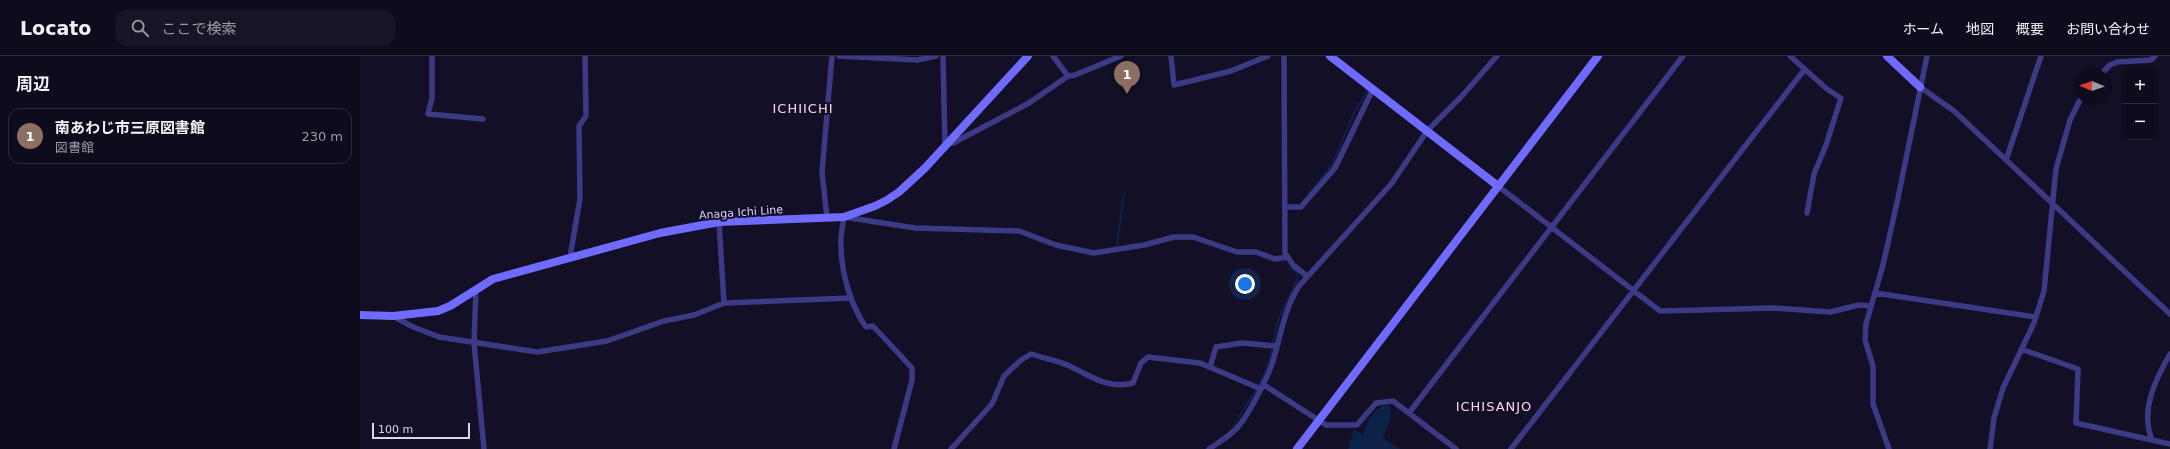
<!DOCTYPE html>
<html lang="ja">
<head>
<meta charset="utf-8">
<style>
	body { margin:0; font-family:"DejaVu Sans","Noto Sans JP",sans-serif; background:#171425; color:#f1f3f6 }
	.controls { position:absolute; right:12px; top:12px; display:grid; overflow:hidden; border-radius:8px; box-shadow:0 1px 3px #0004 }
	.controls button { width:36px; height:36px; display:grid; place-items:center; padding:0; border:0; border-bottom:1px solid #2e2b3b; background:#0e0b1c; color:#f1f3f6; font:20px sans-serif }
	.compass { position:absolute; left:1714px; top:12px; width:36px; height:36px; border-radius:50%; background:#0e0b1c; box-shadow:0 1px 3px #0004; rotate:272deg }
	.scale { position:absolute; left:12px; bottom:10px; width:98px; box-sizing:border-box; padding-left:4px; border:2px solid #d9d4ff; border-top:0; font-size:11px; line-height:14px; white-space:nowrap; color:#d9d4ff; -webkit-text-stroke:3px #130f26; paint-order:stroke }
	.you { position:absolute; left:885px; top:228px; width:14px; height:14px; margin:-10px; border:3px solid #fff; border-radius:50%; background:#1a73e8; box-shadow:0 0 0 6px #1a73e833 }
	.badge { display:grid; place-items:center; width:26px; height:26px; border-radius:50%; background:#1a73e8; color:#fff; font-size:13px; font-weight:700 }
	.pin { position:absolute; translate:-50% -33px; filter:drop-shadow(0 1px 2px #0008) }
	.pin::after { content:''; position:absolute; top:21px; width:14px; height:12px; background:inherit; clip-path:polygon(0 0,100% 0,50% 100%) }
	.list { margin:0; padding:0; list-style:none }
	h2 { display:flex; justify-content:space-between; align-items:center; height:52px; margin:0; padding:0 16px; font-size:17px }
	h2 small { font-size:13px; font-weight:400; color:#9b9ba3 }
	.list li { display:grid; grid-template-columns:26px 1fr auto; gap:12px; align-items:center; box-sizing:border-box; height:56px; margin:0 8px 8px; padding:0 8px; border:1px solid #2e2b3b; border-radius:12px }
	.list b { display:block; font-size:15px; white-space:nowrap }
	.list p { margin:0; font-size:13px; white-space:nowrap; color:#9b9ba3 }
	.list em { font-size:13px; font-style:normal; color:#9b9ba3 }
	.icon { flex:none; width:22px; height:22px; fill:none; stroke:currentColor; stroke-width:2; stroke-linecap:round; stroke-linejoin:round }
	.map { position:relative; flex:none; width:1810px; height:393px; overflow:hidden }
	header { display:flex; align-items:center; gap:24px; box-sizing:border-box; height:56px; padding:0 20px; background:#0e0b1c; border-bottom:1px solid #2e2b3b }
	header strong { font-size:19px }
	nav { display:flex; gap:22px; margin-inline-start:auto; font-size:14px }
	.search { width:280px; height:36px; background:#171425; display:flex; align-items:center; gap:10px; box-sizing:border-box; padding:0 14px; border-radius:12px; color:#9b9ba3; font-size:15px }
	main { display:flex }
	aside { flex:1; background:#0e0b1c }
	.map>svg:first-child { display:block }
	.water { fill:#0c2248 }
	.lines { fill:none; stroke-linecap:round; stroke-linejoin:round }
	.stream { stroke:#0c2248; stroke-width:2 }
	.street { stroke:#3d3a85; stroke-width:5.5 }
	.secondary { stroke:#6f6bff; stroke-width:8 }
	.labels { text-anchor:middle; stroke-width:4; stroke-linejoin:round; paint-order:stroke }
	.street-label { font-size:11px; fill:#d9d4ff; stroke:#130f26 }
	.quarter-label { font-size:13px; letter-spacing:1px; fill:#ffd6f0; stroke:#130f26 }
</style>
</head>
<body>
<header>
<strong>Locato</strong>
<div class="search"><svg class="icon" aria-label="search" viewBox="0 0 24 24"><circle cx="10" cy="10" r="6"/><path d="M15 15l6 6"/></svg>ここで検索</div>
<nav><a>ホーム</a><a>地図</a><a>概要</a><a>お問い合わせ</a></nav>
</header>
<main>
<aside>
<h2>周辺<small></small></h2>
<ul class="list">
<li><span class="badge" style="background:#8d6e63">1</span><div><b>南あわじ市三原図書館</b><p>図書館</p></div><em>230 m</em></li>
</ul>
</aside>
<div class="map">
<svg width="1810" height="393" viewBox="0 0 1810 393">
	<rect width="100%" height="100%" fill="#130f26"/>
	<path class="water" d="M1027 349 1030 351 1031 361 1023 382 1040 393H988L994 373 1003 378C1008 366 1013 351 1027 349Z"/>
	<g class="lines">
		<path class="stream" d="M943 145 972 109 994 57 1007 35
			M757 189 764 137
			M873 370 900 328 909 306 919 262 938 222 937 216 929 213"/>
		<path class="street" d="M72 0V42L68 58 123 63
			M479 0 557 4 576 0
			M583 0 585 90
			M693 0 708 20 715 19 761 0
			M811 0 814 29 871 15 908 0
			M924 0 925 197 933 209 947 220
			M1430 0 1467 33 1481 42 1466 89 1454 118 1447 157
			M1741 18 1750 9 1757 6 1791 4 1795 0
			M1560 31 1594 55 1810 258
			M588 87H593L669 47 708 20
			M1646 104 1681 0
			M1138 130 1300 255 1414 252 1470 256 1499 249 1511 250
			M926 151H941L975 112 1013 33
			M467 162 462 116 472 0
			M359 166 364 247
			M210 201 220 143 219 70 226 60 225 0
			M116 233 114 287 124 393
			M1515 237 1676 261
			M33 260 51 270 79 281 177 296 247 285 304 265 334 259 364 247 491 242
			M1661 293 1718 313 1716 367 1810 388
			M850 311 856 291 882 287 916 290
			M904 329 966 369H997L1016 347 1033 345 1096 393
			M1049 357 1323 0
			M1792 384C1780 355 1795 324 1810 298
			M534 393 552 324V312L513 270 506 271C490 249 481 215 481 188 480 179 483 170 484 161L555 172 659 175 696 189 734 197 784 189 814 181H833L877 196H896L915 203 927 201
			M591 393 632 348 644 320 661 304 671 298C683 302 695 304 707 309 730 319 747 334 773 327L781 307 788 301 840 307 901 333
			M849 393C858 387 868 381 876 373 887 362 907 323 912 308 921 281 923 255 939 230L1032 127 1067 75 1101 41 1137 0
			M1151 393 1444 14
			M1529 393 1513 348V310L1505 284 1506 268 1523 209 1538 142 1567 0
			M1630 393 1634 362 1643 332 1674 267 1684 235 1696 113 1710 64 1721 42"/>
		<path class="secondary" d="M970 0 1138 130
			M1527 0 1560 31
			M0 259 33 260 78 255 90 250 133 223 300 177 359 166 484 161 515 150 527 144 539 136 565 112 668 0
			M937 393 1238 0"/>
	</g>
	<g class="labels">
		<g class="street-label">
			<text transform="translate(381 156) rotate(-4)" y="4">Anaga Ichi Line</text>
		</g>
		<g class="quarter-label">
			<text x="443" y="57">ICHIICHI</text>
			<text x="1134" y="355">ICHISANJO</text>
		</g>
	</g>
</svg>
<div class="controls">
<button>+</button>
<button>−</button>
</div>
<svg class="compass" viewBox="-18 -18 36 36"><path d="M0-13l5 13h-10z" fill="#e53935"/><path d="M0 13l5-13h-10z" fill="#9b9ba3"/></svg>
<div class="scale">100 m</div>
<div class="you"></div>
<div class="pin badge" style="left:767px;top:38px;background:#8d6e63">1</div>
</div>
</main>
</body>
</html>
